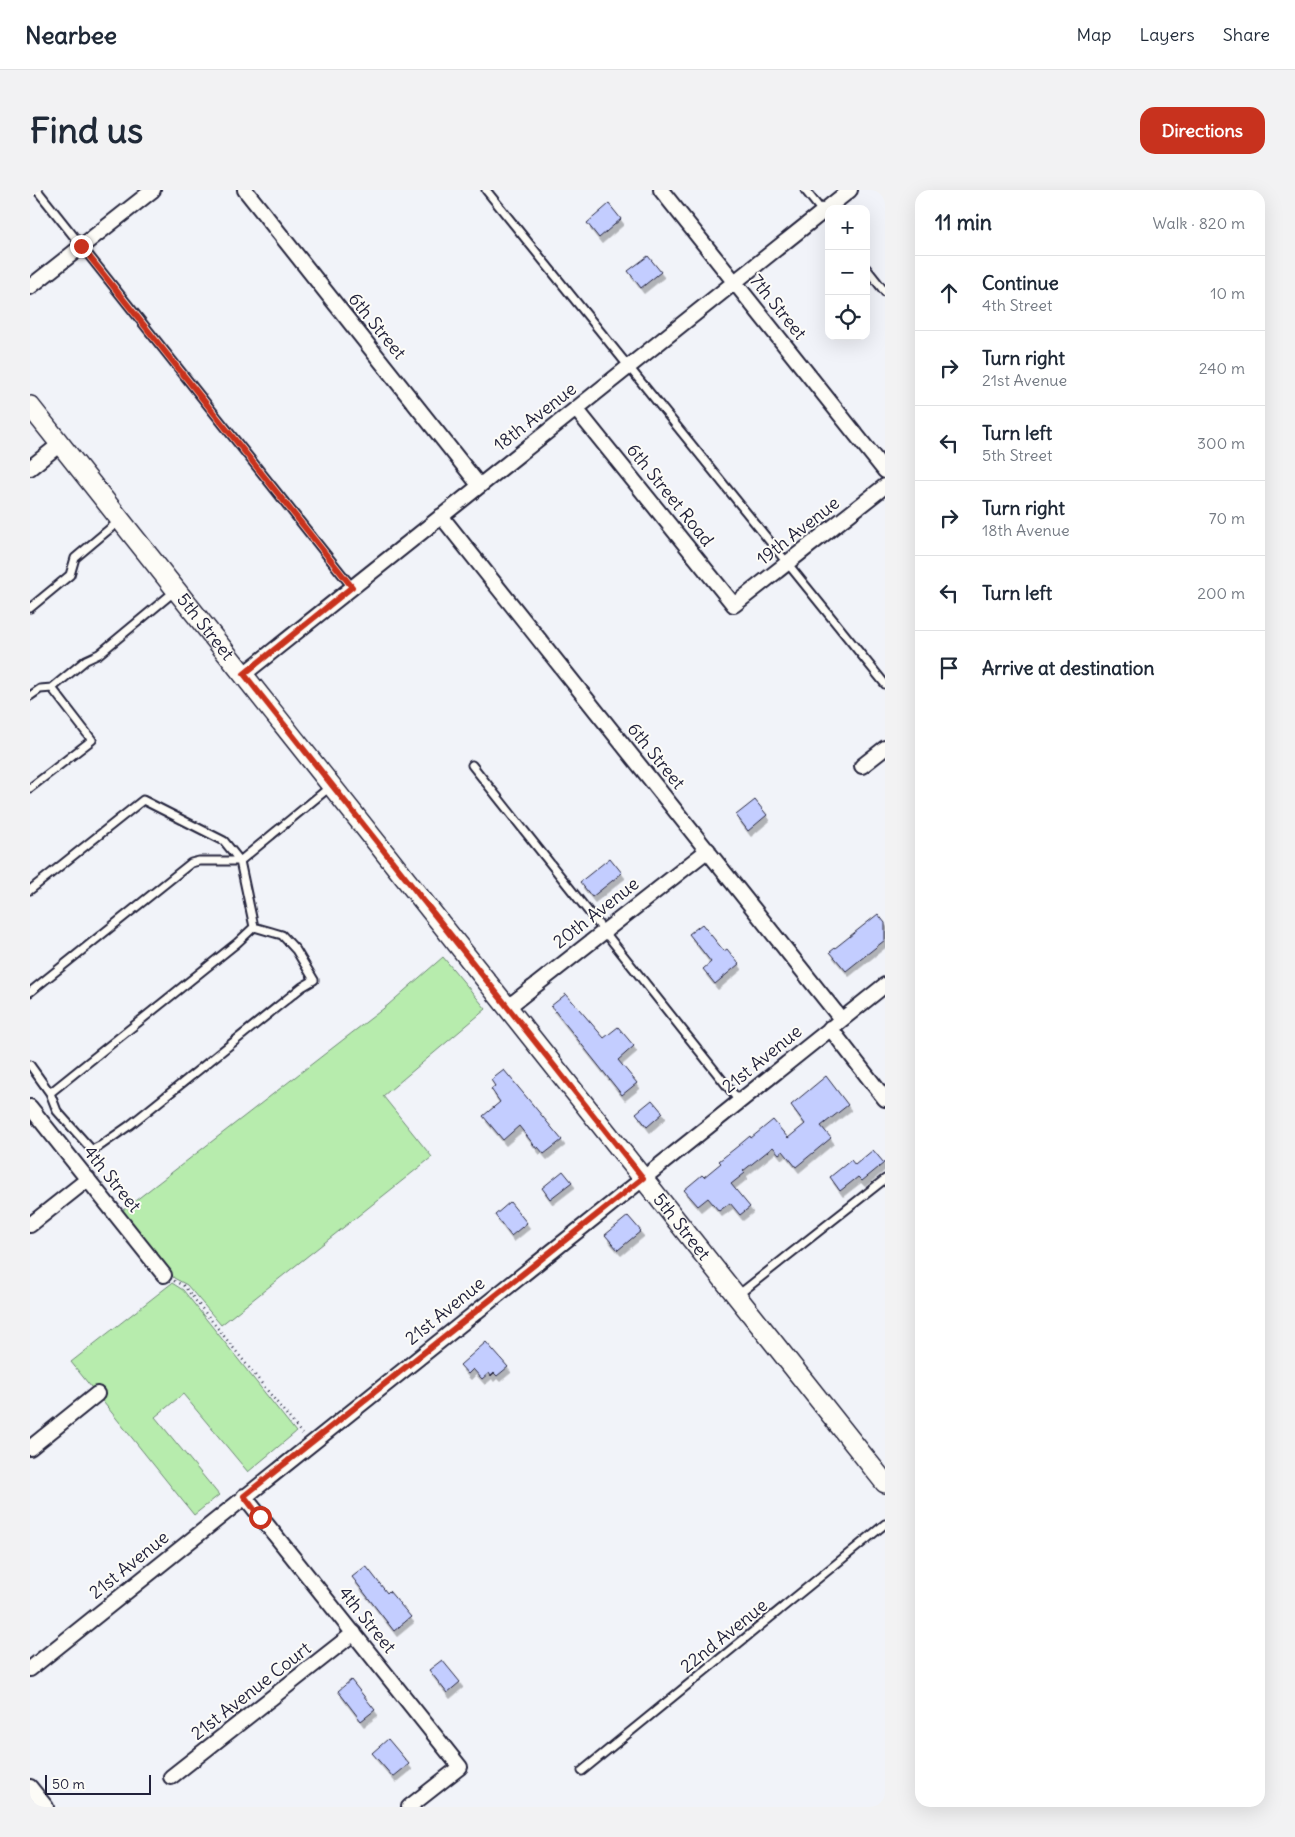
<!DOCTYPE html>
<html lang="en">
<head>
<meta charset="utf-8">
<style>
	body { margin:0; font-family:Delius,sans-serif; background:#f2f2f3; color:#1f2937 }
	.controls { position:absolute; right:15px; top:15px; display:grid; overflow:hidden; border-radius:10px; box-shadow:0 5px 20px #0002 }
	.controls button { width:45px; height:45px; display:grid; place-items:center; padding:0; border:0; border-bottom:1px solid #e0e1e3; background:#fff; color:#1f2937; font:25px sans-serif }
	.scale { position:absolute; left:15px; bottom:12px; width:106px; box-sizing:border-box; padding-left:5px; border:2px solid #22223b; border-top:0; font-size:14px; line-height:18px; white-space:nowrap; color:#22223b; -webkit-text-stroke:4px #fdfcf7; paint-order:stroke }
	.stop { position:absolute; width:15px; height:15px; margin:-11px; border:4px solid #c8321e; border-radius:50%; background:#fff }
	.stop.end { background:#c8321e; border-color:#fff; box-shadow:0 1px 5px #0008 }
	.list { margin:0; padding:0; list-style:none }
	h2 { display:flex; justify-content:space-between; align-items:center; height:65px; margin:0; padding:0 20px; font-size:21px }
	h2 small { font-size:16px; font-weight:400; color:#747a83 }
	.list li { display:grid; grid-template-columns:32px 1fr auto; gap:15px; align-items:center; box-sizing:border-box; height:75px; padding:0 20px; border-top:1px solid #e0e1e3 }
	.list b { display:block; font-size:19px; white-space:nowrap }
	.list p { margin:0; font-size:16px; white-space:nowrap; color:#747a83 }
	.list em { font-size:16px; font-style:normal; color:#747a83 }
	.icon { flex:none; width:28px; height:28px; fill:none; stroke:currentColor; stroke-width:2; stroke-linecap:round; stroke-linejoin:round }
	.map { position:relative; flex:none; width:855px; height:1617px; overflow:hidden; border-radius:15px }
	header { display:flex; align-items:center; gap:30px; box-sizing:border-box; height:70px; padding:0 25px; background:#fff; border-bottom:1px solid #e0e1e3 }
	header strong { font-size:24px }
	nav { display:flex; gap:28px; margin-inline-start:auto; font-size:18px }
	.intro { display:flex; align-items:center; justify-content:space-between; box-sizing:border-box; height:120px; padding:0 30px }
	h1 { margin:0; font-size:35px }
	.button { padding:12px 22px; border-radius:15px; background:#c8321e; color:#fff; font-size:18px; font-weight:700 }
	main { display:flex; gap:30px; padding:0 30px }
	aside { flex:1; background:#fff; border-radius:15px; box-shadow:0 5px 20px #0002 }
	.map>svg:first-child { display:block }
	.green { fill:#b7ecad; stroke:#6c8774 }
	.building { fill:#c3cdff; stroke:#22223b; filter:url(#shadow) }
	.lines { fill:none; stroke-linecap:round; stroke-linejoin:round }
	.lane-casing { stroke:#22223b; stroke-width:11 }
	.street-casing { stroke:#22223b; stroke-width:18 }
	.secondary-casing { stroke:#22223b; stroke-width:22 }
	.path { stroke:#22223b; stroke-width:2.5; stroke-dasharray:1 4; stroke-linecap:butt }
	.lane { stroke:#fdfcf7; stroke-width:7 }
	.street { stroke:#fdfcf7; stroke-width:14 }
	.secondary { stroke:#fdfcf7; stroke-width:19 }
	.route { stroke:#c8321e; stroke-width:6 }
	.labels { text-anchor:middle; stroke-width:4; stroke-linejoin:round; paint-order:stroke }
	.street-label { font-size:18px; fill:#22223b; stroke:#fdfcf7 }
</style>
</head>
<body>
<header>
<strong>Nearbee</strong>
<nav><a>Map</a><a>Layers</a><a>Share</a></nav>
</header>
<div class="intro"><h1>Find us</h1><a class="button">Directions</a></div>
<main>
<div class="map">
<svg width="855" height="1617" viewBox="0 0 855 1617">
	<defs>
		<filter id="shadow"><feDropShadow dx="3" dy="5.5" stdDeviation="0" flood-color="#0004"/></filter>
	</defs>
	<rect width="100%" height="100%" fill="#f1f3f9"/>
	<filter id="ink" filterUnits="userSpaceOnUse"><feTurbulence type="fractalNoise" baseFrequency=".02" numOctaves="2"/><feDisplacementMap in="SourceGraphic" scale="10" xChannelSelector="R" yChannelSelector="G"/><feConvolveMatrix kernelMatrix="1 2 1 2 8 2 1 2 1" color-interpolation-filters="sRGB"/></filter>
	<g filter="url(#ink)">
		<path class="green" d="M413 767 456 819 353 906 402 967 191 1135 157 1095 144 1088 92 1021 358 815Z
			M142 1093 153 1100 266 1242 218 1282 153 1204 125 1227 189 1305 164 1325 41 1172Z"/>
		<path class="building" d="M579 14 591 29 569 48 557 33Z
			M618 66 631 82 611 98 598 81Z
			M725 610 737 625 718 641 706 625Z
			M580 668 592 683 562 707 550 692Z
			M848 724 855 733V750L816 781 800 762Z
			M672 734 694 761 697 759 709 774 685 794 673 779 681 772 659 744Z
			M536 804 574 848 588 837 604 856 588 870 607 893 592 905 521 816Z
			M474 880 532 950 514 964 508 957 507 959 489 936 473 950 453 926 470 912 461 899 465 896 461 890Z
			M796 886 818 915 791 936 801 948 766 977 753 961 749 964 743 957 713 981 715 983 701 994 720 1017 710 1025 700 1013 689 1021 678 1008 668 1016 654 1000 672 985 674 987 691 973 689 971 708 956 720 946 721 948 743 930 758 948 775 934 761 915Z
			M622 910 633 923 617 937 606 923Z
			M843 960 854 973 832 991 828 987 810 1001 800 987 821 970 825 975Z
			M533 981 542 992 520 1009 512 998Z
			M480 1012 497 1033 481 1046 465 1025Z
			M598 1026 611 1041 588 1060 575 1045Z
			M456 1152 478 1177 467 1186 464 1183 461 1186 459 1183 452 1189 443 1179 438 1184 430 1175Z
			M336 1376 357 1403 359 1401 381 1427 364 1441 322 1387Z
			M412 1470 430 1492 417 1503 399 1480Z
			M321 1490 345 1520 331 1531 308 1501Z
			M358 1549 379 1574 363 1587 342 1563Z"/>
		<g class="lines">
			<g class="lane-casing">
				<path id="lane" d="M7 0 322 397
					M456 0 855 494
					M775 0 799 30
					M836 78 855 102
					M0 418 40 385 45 368 89 331
					M22 498 56 470 69 464 145 401
					M0 506 10 499 22 498 62 550 0 598
					M442 575 709 911
					M0 700 113 610 194 651 210 671
					M0 802 161 673 169 671H210
					M0 875 20 903 27 921 62 960 70 956 100 935 272 797 284 790 266 760 252 745 224 737 210 671 301 596
					M20 903 207 753 224 737
					M708 1105 855 989
					M552 1581 855 1334"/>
			</g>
			<g class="street-casing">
				<path id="street" d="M215 0 449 295
					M631 0 855 281
					M0 97 123 0
					M546 219 704 415 855 296
					M0 278 30 254
					M411 326 811 829
					M214 484 820 0
					M832 576 855 558
					M478 817 678 660
					M800 838 855 909
					M0 917 134 1085
					M0 1035 58 989
					M0 1258 67 1204
					M214 1306 430 1577 379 1617
					M0 1479 855 795
					M141 1587 324 1443
					M0 1597 16 1617"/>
			</g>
			<g class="secondary-casing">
				<g id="secondary">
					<path id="s1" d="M0 216 855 1293"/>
				</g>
			</g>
			<path class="path" d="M144 1091 154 1096 272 1244"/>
			<use href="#lane" class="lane"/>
			<use href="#street" class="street"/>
			<use href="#secondary" class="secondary"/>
		</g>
	</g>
	<g class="lines" filter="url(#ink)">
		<path class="route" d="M51 56 322 397 214 484 613 988 214 1306 230 1327"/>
	</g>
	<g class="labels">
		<g class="street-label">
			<text transform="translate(748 117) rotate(51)" y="6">7th Street</text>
			<text transform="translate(347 136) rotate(51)" y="6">6th Street</text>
			<text transform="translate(505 227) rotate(-38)" y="6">18th Avenue</text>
			<text transform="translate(640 305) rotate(51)" y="6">6th Street Road</text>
			<text transform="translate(768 341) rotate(-38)" y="6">19th Avenue</text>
			<text dy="6" stroke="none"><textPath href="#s1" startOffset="282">5th Street</textPath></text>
			<text transform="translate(626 566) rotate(51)" y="6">6th Street</text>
			<text transform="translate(566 723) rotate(-38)" y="6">20th Avenue</text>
			<text transform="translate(732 869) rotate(-39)" y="6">21st Avenue</text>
			<text transform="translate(82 989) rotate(51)" y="6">4th Street</text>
			<text dy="6" stroke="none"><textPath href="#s1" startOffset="1048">5th Street</textPath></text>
			<text transform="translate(415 1121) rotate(-39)" y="6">21st Avenue</text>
			<text transform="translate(99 1375) rotate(-39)" y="6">21st Avenue</text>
			<text transform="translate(337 1430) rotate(51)" y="6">4th Street</text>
			<text transform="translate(694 1446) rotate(-39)" y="6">22nd Avenue</text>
			<text transform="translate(221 1501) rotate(-38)" y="6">21st Avenue Court</text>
		</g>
	</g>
</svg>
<div class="controls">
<button>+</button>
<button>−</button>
<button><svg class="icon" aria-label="locate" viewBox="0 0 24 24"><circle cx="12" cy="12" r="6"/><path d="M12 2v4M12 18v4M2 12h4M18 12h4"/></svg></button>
</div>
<div class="scale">50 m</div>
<div class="stop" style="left:230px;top:1327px"></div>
<div class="stop end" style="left:51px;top:56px"></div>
</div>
<aside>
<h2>11 min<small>Walk · 820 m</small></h2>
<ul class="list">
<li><svg class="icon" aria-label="ahead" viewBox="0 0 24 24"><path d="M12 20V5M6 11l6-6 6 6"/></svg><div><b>Continue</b><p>4th Street</p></div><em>10 m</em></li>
<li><svg class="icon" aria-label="right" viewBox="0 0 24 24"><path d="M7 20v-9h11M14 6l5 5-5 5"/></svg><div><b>Turn right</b><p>21st Avenue</p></div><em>240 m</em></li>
<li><svg class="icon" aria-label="left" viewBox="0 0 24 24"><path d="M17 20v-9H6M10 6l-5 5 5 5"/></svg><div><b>Turn left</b><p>5th Street</p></div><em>300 m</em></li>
<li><svg class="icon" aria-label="right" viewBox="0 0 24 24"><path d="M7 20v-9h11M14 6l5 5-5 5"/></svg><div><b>Turn right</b><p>18th Avenue</p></div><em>70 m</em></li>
<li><svg class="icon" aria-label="left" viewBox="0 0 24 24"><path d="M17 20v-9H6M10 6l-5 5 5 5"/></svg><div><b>Turn left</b></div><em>200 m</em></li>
<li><svg class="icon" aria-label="arrive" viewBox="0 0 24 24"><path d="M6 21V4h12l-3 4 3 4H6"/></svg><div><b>Arrive at destination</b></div></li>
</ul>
</aside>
</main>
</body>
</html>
